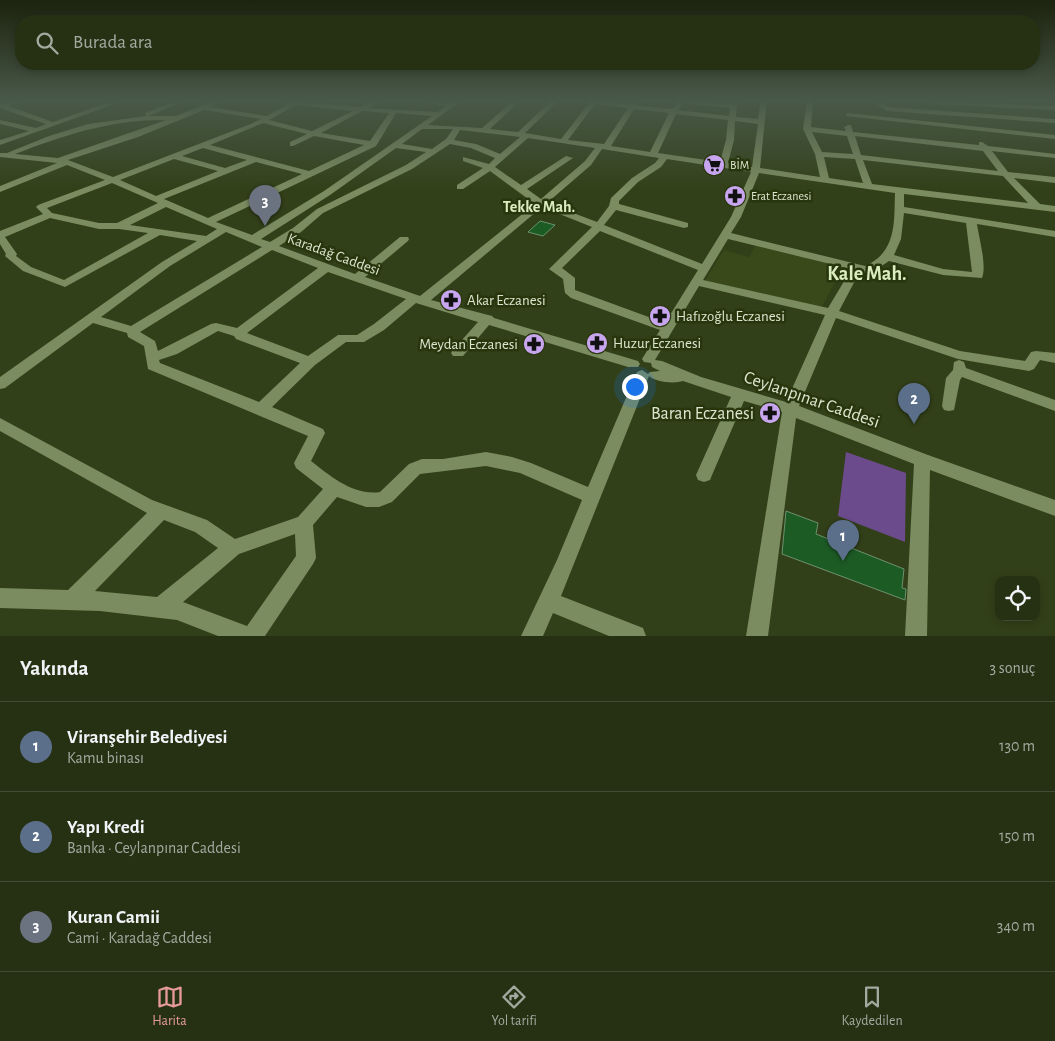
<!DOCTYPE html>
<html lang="tr">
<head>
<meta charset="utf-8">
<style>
	body { margin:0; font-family:"Alegreya Sans",sans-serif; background:#323c21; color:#f1f3f6 }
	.controls { position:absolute; right:15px; bottom:15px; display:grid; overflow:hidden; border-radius:10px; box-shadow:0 2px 8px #0003 }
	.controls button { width:45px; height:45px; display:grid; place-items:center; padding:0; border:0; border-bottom:1px solid #424b33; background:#263013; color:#f1f3f6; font:25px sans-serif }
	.you { position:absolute; left:634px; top:386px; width:18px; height:18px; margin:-12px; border:4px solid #fff; border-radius:50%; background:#1a73e8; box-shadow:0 0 0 8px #1a73e833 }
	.badge { display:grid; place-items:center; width:32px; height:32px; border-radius:50%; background:#e69b98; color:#fff; font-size:16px; font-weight:700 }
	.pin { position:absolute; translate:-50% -41px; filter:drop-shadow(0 1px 2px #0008) }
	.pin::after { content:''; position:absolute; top:26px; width:18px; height:15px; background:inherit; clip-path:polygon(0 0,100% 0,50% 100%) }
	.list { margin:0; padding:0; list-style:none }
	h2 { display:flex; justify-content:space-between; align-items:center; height:65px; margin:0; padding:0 20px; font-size:21px }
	h2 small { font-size:16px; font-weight:400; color:#a4a9a0 }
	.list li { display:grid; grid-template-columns:32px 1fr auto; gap:15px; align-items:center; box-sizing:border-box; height:90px; padding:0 20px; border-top:1px solid #424b33 }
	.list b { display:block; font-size:19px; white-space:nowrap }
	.list p { margin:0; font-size:16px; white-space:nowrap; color:#a4a9a0 }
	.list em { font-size:16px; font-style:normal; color:#a4a9a0 }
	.icon { flex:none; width:28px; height:28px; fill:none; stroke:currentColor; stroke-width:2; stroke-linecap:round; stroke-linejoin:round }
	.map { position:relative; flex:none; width:1055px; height:636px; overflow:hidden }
	.search { position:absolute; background:#263013; box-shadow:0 2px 8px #0003; left:15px; right:15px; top:15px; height:55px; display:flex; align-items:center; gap:12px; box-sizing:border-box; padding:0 18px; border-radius:20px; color:#a4a9a0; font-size:19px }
	.sheet { height:335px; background:#263013 }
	nav { display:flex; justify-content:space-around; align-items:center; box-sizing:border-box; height:70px; border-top:1px solid #424b33; background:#263013; font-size:14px; color:#a4a9a0 }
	nav a { display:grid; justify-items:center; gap:2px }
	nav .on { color:#e69b98 }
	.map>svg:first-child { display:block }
	.built { fill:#394919 }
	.green { fill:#6b4b8b }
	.building { fill:#1d5b25; stroke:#6d916f }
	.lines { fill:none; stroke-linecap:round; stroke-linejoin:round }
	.minor { fill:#7b8c61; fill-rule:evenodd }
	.labels { text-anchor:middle; stroke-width:5; stroke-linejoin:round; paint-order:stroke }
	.far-poi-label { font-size:12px; fill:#dce5cf; stroke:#28360d; text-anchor:start }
	.street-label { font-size:15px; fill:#dce5cf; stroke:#28360d }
	.poi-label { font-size:15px; fill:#dce5cf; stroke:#28360d; text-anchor:start }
	.far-district-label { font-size:16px; font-weight:bold; fill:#daedbf; stroke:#28360d }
	.near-street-label { font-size:18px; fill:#dce5cf; stroke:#28360d }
	.near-poi-label { font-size:18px; fill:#dce5cf; stroke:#28360d; text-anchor:end }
	.district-label { font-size:20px; font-weight:bold; fill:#daedbf; stroke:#28360d }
</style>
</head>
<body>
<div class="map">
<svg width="1055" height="636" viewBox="0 0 1055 636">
	<rect width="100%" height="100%" fill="#324019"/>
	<path class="built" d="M756 245 844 266 822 306H813L705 281 724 250 749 257Z"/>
	<path class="green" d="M846 452 906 473 905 542 838 516Z"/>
	<path class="building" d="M540 221 555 225 543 236 528 232Z
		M786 511 818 523 816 534 904 569 902 588 906 589 905 600 782 554Z"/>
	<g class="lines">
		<path class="minor" d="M15 100H28L8 106 53 122 115 100H126L0 145V140L29 131 0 124V120L36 128 46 124 0 108V104Z
			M177 100H187L149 116H176L215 100H225L211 107 267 116 288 104 268 100H304L302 102 360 107 373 100H382L369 108 438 112 446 106 410 100 451 103 454 100H462L428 125 482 128 514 100H521L490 129 518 132 552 100H559L525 133 561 139 589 103 577 100H600L630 104 634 101 637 103 636 105 672 109 678 102 675 100 730 104 731 100H737L736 117 758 119 761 100H767L760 168 820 177 815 154 803 129 807 100H813L811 127 846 131 844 127 848 125H851L853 132 979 145V142H982L988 146 1055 154V158L992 151 1008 172 1055 177V183L1014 178 1040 204 1055 206V212L904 194V207L1055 231V237L977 224C979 238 987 266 982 278L943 275 889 261 877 269 857 277 839 311 960 351 1025 361 1031 352 1036 351 1055 353V363L1040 360 1034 369 1029 371 958 359 836 318 799 406 928 455 1055 500V516L930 470 927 636H905L914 464 796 418 768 636H746L782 412 744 401 712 475 710 480 704 482 698 480 696 475 731 397 683 381C674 384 655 382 649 376L561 596 643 628 646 636H609L553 613 543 636H521L557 560 582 500 520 473 486 466 420 474 392 502 379 507H366L337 497 313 525 316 558 313 564 265 636H218L177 620 100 611 0 608V588L68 590 147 513 0 431V418L152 500 207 520 235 539 298 517 323 489 296 468 294 463 308 436 148 369 144 346 128 337 127 333 93 323 5 388 0 389V377L162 262 197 241 160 235 65 287 23 271 5 256 6 254 0 244V231L43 214 36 207 38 205 105 180 67 165 0 192V186L57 163 0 157V153H7L49 136 88 124 146 116 145 113ZM684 103 730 108 729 116 678 110ZM595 104 628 108 604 144 568 140ZM296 105 353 111 312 131 269 120ZM634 109 669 113 650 152 611 146ZM204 110 261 119 248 125 113 177 68 160 138 137ZM362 111 389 113 370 141 321 133ZM396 113 432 116 324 191 252 235 216 222 376 146ZM676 114 728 120 726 140 720 162 658 153ZM166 120 58 158 15 154C64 135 113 119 166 120ZM735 121 758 124 752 167 728 163 734 140ZM263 123 307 134 290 142V146H293L314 136 364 145 309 171 210 145ZM422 129H453L446 139 432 149 402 144ZM460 130 520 137 500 154 476 144 454 140ZM812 132 847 136 853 154 822 152ZM855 136 983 151 998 171 861 155ZM528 138 595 148 585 161 541 199 527 189 573 158 566 156 521 185 495 167ZM450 144 471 148 495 158 489 164 463 157V161L483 168 457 185V189H463L490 171 535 204 420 296 365 277 408 241 409 239 408 237H400L355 274 279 246 301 232 323 213 412 169ZM203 148 247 160 225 168 182 156ZM396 148 426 152 406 165 317 209 293 228 270 242 261 239 330 195ZM602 149 659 158 655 163 632 178 611 198 609 206 597 222 547 203 591 165ZM824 157 855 159 863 183 829 178ZM174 159 218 171 156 196 120 180ZM667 159 751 172 731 217 702 264 604 225 616 210 684 228 688 227V223L619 204V201L638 182 661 167ZM863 160 1003 176 1028 203 872 184ZM256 162 302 174 208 218 164 199ZM759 173 895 193C894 222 897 252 865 266L731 233 741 217ZM112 183 158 203 117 223H99L52 213 47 208ZM166 207 217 229 206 236 130 225ZM542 207 592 227 549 269 563 279 565 293 571 298 660 330 642 359 644 362 651 363 652 367 660 371 650 372 648 374 642 370 637 372 588 487 531 463 512 457 486 452 443 459H422L409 464 380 492C354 496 330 476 311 461L325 433 323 429 272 407 315 365 346 342H364L384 330 416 303 478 322 453 350 451 353 453 356H463L489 325 628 367H638L640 364 638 361 494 318 492 316 431 300ZM904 213 966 223 972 272 943 269 894 255 901 239ZM50 218 99 229H119L148 233 64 280 31 267 16 256 17 254 5 237ZM600 231 698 270 665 323 575 290V278L562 268ZM226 232 262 247 131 326 101 317 170 266ZM728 239 855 270 849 273 828 308 703 280ZM272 250 318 268 237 328 216 323 211 324 158 351 155 341 140 332ZM328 272 406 299 374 324 357 335H338L308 356 247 333ZM699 286 825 315 786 402 701 377 662 361 655 360ZM218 331 234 336 236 339 300 363 259 402 160 363 159 360 177 354ZM164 520 195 532 218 548 157 597 95 591ZM295 534 296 556 247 626 183 602 239 554Z
			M870 100H878L889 107 1055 119V123L887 111Z
			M935 101 1055 106V110L933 104V102Z
			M848 113 1055 135V139L846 116V114Z
			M959 360 964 362 966 368 1055 400V411L962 377 960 380 954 410 949 411 944 410 942 406 946 378 953 370 954 362Z"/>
	</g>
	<linearGradient id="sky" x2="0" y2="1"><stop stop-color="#1c230e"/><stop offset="0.53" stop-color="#495949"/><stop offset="1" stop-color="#495949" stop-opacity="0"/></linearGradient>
	<rect width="1055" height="190" fill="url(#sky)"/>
	<defs>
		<g id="supermarket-disc" transform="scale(1.125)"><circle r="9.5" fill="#c8a5ef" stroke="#28360d"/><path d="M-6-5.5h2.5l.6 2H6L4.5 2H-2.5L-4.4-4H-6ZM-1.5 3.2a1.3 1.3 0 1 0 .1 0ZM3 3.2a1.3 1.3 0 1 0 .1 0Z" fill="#111"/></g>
		<g id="pharmacy-disc" transform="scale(1.125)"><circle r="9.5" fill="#c8a5ef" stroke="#28360d"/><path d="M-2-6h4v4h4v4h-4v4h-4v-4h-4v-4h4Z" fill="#111"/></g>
	</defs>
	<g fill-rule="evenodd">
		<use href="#supermarket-disc" x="714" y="165"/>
		<use href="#pharmacy-disc" x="735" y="196"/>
		<use href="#pharmacy-disc" x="451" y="300"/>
		<use href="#pharmacy-disc" x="660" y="316"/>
		<use href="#pharmacy-disc" x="597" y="343"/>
		<use href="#pharmacy-disc" x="534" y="344"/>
		<use href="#pharmacy-disc" x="770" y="413"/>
	</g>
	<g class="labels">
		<g class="far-poi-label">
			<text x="730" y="169">BİM</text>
			<text x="751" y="200">Erat Eczanesi</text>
		</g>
		<g class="street-label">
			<text transform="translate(334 254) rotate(20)" y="5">Karadağ Caddesi</text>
		</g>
		<g class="poi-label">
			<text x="467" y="305">Akar Eczanesi</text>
			<text x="676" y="321">Hafızoğlu Eczanesi</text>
			<text x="613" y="348">Huzur Eczanesi</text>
			<text x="518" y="349" text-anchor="end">Meydan Eczanesi</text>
		</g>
		<g class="far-district-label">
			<text x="539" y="212">Tekke Mah.</text>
		</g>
		<g class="near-street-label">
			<text transform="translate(812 399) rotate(19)" y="6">Ceylanpınar Caddesi</text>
		</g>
		<g class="near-poi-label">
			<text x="754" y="419">Baran Eczanesi</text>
		</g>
		<g class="district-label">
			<text x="867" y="280">Kale Mah.</text>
		</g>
	</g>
</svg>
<div class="controls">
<button><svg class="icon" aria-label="locate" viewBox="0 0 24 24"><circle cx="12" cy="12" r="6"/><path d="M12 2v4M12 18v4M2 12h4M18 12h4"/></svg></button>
</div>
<div class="you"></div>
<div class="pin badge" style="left:843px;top:561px;background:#5c6f8a">1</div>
<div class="pin badge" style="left:914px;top:424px;background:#5c6f8a">2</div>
<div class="pin badge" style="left:265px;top:226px;background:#6b7280">3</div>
<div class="search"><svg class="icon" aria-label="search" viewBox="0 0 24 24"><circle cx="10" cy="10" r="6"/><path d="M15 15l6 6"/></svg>Burada ara</div>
</div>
<section class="sheet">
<h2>Yakında<small>3 sonuç</small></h2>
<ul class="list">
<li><span class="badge" style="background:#5c6f8a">1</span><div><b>Viranşehir Belediyesi</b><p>Kamu binası</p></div><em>130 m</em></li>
<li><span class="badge" style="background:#5c6f8a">2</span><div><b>Yapı Kredi</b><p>Banka · Ceylanpınar Caddesi</p></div><em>150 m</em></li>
<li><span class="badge" style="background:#6b7280">3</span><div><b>Kuran Camii</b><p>Cami · Karadağ Caddesi</p></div><em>340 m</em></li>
</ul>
</section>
<nav>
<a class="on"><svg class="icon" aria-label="map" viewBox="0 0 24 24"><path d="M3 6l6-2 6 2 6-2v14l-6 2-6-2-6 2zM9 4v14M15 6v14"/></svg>Harita</a>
<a><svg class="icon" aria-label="directions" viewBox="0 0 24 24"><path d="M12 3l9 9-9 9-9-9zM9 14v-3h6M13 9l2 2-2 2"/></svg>Yol tarifi</a>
<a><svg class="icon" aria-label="saved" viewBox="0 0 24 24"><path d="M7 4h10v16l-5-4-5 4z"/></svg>Kaydedilen</a>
</nav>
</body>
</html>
